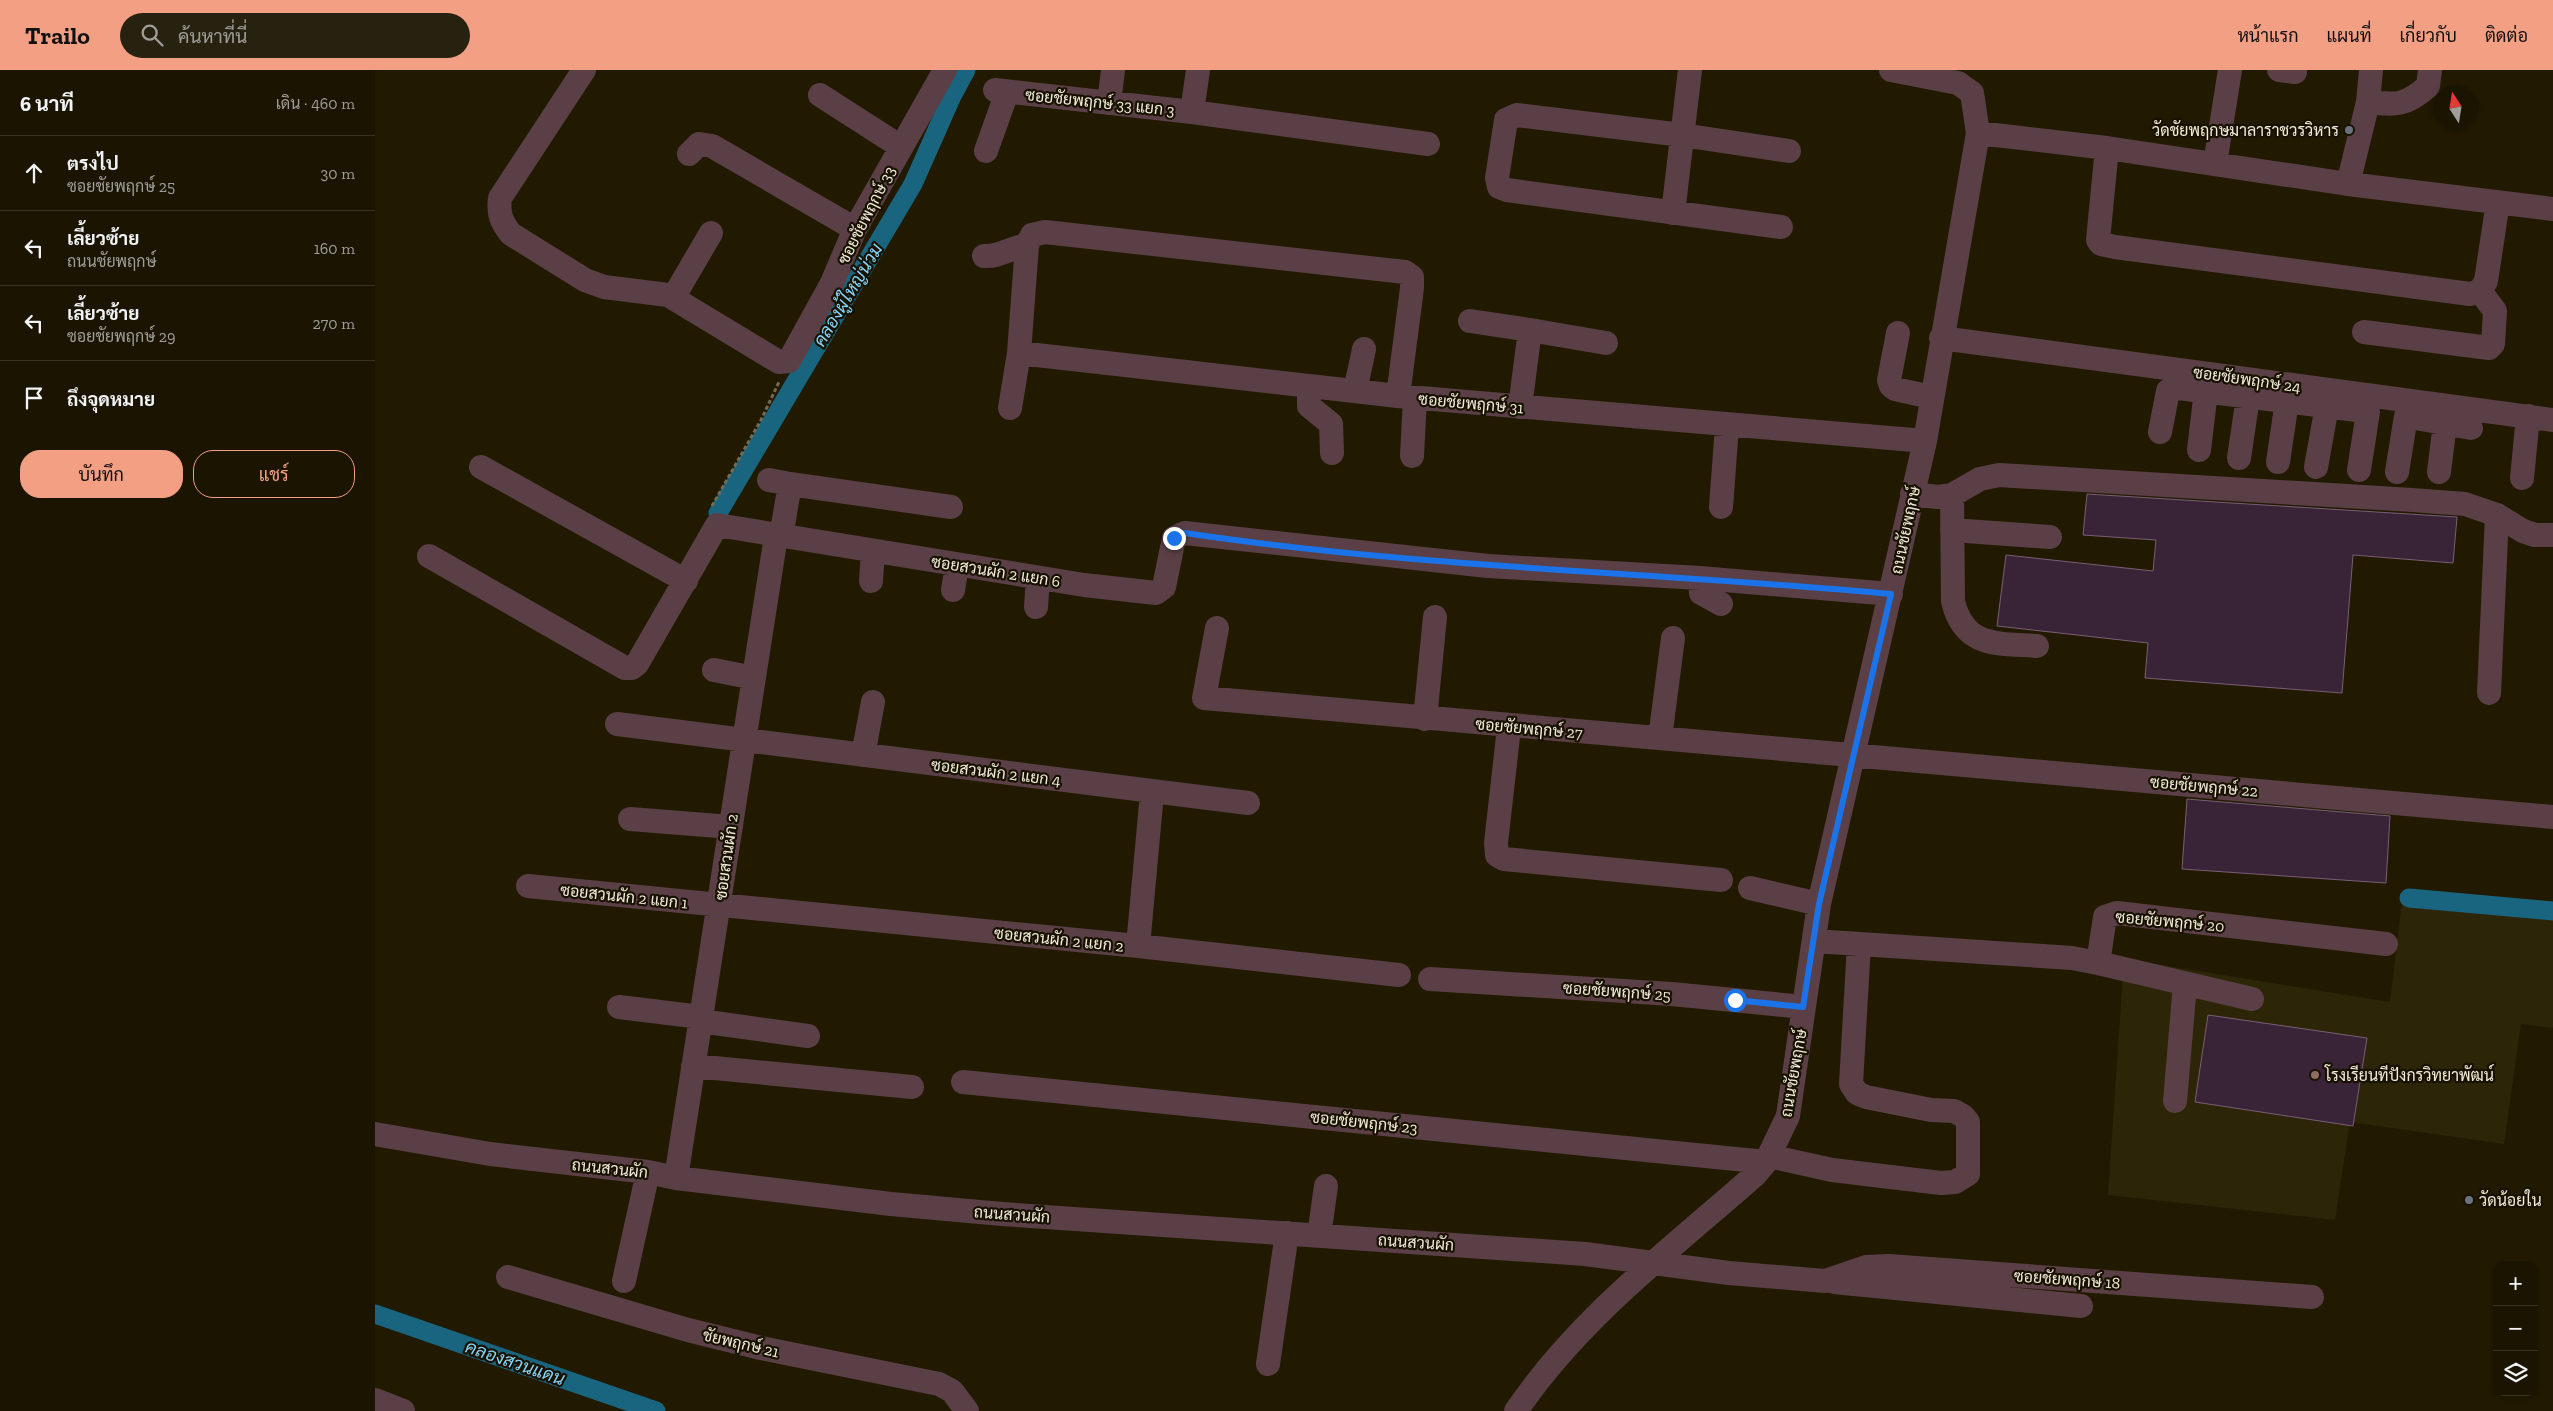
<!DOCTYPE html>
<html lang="th">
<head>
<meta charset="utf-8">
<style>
	body { margin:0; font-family:"Zilla Slab",Sarabun,serif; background:#27210f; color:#f1f3f6 }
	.controls { position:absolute; right:15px; bottom:15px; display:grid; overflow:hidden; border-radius:10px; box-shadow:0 2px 8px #0003 }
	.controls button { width:45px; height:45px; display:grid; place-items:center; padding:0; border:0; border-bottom:1px solid #383322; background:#1a1400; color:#f1f3f6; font:25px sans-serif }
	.compass { position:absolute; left:2058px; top:15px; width:45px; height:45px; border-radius:50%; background:#1a1400; box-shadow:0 2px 8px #0003; rotate:348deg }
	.stop { position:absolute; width:15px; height:15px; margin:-11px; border:4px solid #1a73e8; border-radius:50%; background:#fff }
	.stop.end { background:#1a73e8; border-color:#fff; box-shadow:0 1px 5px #0008 }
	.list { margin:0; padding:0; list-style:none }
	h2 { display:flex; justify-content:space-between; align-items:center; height:65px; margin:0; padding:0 20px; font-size:21px }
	h2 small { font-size:16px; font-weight:400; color:#9f9e99 }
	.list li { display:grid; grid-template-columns:32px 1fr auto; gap:15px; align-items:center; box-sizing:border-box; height:75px; padding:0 20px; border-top:1px solid #383322 }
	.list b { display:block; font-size:19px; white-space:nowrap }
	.list p { margin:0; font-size:16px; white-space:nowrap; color:#9f9e99 }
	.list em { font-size:16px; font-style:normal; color:#9f9e99 }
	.actions { display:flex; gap:10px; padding:15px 20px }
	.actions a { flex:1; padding:11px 0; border:1px solid #f39f83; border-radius:20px; text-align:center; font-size:18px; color:#f39f83 }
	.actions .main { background:#f39f83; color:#111 }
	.icon { flex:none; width:28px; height:28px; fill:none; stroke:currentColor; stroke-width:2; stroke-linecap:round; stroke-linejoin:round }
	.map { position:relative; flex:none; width:2178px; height:1341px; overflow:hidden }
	header { display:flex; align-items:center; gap:30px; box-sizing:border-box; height:70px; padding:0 25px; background:#f39f83; color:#111 }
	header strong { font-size:24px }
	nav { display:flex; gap:28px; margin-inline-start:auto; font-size:18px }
	.search { width:350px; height:45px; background:#27210f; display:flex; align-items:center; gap:12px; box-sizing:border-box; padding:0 18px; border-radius:28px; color:#9f9e99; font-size:19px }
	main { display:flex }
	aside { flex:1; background:#1a1400 }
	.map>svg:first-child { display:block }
	.built { fill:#2d2508 }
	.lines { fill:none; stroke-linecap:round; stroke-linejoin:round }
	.canal { stroke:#19657f; stroke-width:19 }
	.building { fill:#392337; stroke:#795f76 }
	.path { stroke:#736c55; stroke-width:3; stroke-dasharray:4 2.5; stroke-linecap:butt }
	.minor { stroke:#5a4046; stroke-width:24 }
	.route { stroke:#1a73e8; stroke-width:6 }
	.worship-dot { fill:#6b7280; stroke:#181100; stroke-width:2 }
	.education-dot { fill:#8d6e63; stroke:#181100; stroke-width:2 }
	.labels { text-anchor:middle; stroke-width:4.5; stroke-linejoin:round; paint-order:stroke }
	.street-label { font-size:16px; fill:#f1ecda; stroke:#181100 }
	.poi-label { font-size:16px; fill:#f1ecda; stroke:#181100; text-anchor:start }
	.water-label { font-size:18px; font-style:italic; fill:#87d5f6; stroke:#181100 }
</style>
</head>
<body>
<header>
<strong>Trailo</strong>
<div class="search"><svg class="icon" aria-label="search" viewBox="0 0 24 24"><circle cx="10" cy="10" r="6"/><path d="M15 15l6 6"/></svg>ค้นหาที่นี่</div>
<nav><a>หน้าแรก</a><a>แผนที่</a><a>เกี่ยวกับ</a><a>ติดต่อ</a></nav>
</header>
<main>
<aside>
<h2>6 นาที<small>เดิน · 460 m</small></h2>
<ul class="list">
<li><svg class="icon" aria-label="ahead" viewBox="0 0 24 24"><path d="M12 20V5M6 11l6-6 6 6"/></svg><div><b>ตรงไป</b><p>ซอยชัยพฤกษ์ 25</p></div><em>30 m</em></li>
<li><svg class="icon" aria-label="left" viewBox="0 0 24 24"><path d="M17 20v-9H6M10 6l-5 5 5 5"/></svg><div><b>เลี้ยวซ้าย</b><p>ถนนชัยพฤกษ์</p></div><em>160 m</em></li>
<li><svg class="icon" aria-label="left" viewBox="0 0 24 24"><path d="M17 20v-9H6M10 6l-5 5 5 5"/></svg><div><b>เลี้ยวซ้าย</b><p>ซอยชัยพฤกษ์ 29</p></div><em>270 m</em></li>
<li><svg class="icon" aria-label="arrive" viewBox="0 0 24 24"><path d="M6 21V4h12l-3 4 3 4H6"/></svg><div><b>ถึงจุดหมาย</b></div></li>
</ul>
<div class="actions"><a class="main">บันทึก</a><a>แชร์</a></div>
</aside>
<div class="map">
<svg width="2178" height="1341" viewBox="0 0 2178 1341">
	<rect width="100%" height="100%" fill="#221a00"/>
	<path class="built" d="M2028 823 2178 833V958L2146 954 2129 1074 1975 1052 1960 1150 1733 1125 1749 889 2015 932Z"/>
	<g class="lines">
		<path class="canal" d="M343 443 538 114 577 26 591 0
			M2034 828 2178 841
			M0 1244 281 1341"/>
	</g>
	<path class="building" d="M1712 424 2082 447 2078 493 1978 485 1967 623 1770 608 1773 573 1622 556 1631 485 1778 501 1781 470 1708 465Z
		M1812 729 2015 746 2011 813 1807 799Z
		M1833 945 1992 968 1978 1056 1820 1032Z"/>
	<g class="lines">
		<path class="path" d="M337 436 386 350 404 312"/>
		<path class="minor" d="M209 0 125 128C123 143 126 152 136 164L210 210 229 217 293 225 404 292 414 291 457 213 480 159 570 0
			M1904 0 1920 2
			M620 20 817 42 823 0
			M445 25 526 77
			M1993 32 1996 0
			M734 33 738 0
			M817 42 1053 74
			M1603 63 1732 78 1973 114 2178 139
			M1732 78 1723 170 1726 174 1740 177 2095 224 2105 221 2111 211 2123 132
			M611 81 632 22
			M314 84 324 74 337 76 480 159
			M1840 94 1855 0
			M1973 114 1993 32C2021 35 2031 36 2053 16L2055 0
			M1298 143 1315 0
			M1406 157 1132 120 1124 117 1122 108 1131 50 1142 45 1307 65 1414 81
			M609 186C625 187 637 177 652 175
			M298 228 336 163
			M1095 251 1155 260
			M1989 262 2114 278 2118 274 2120 241 2105 221
			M1523 263 1514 310 1516 316 1520 319 1556 327
			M1566 268 2178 350
			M644 283 1023 326 1550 371
			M934 316V336L956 354 957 383
			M980 321 989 279
			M1145 337 1155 260 1231 273
			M635 338 644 283 652 175 657 165 670 162 1030 202 1037 207V218L1023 326
			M2035 347 2096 358
			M1785 362 1793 321 1803 318 1990 341
			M1824 380 1831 321
			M1037 386 1040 328
			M1864 388 1873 327
			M1903 392 1912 331
			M106 397 311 511
			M1941 397 1952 336
			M1984 400 1993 342
			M2022 402 2031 346
			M2064 402 2070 353
			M2147 408 2153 346
			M394 410 415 414 406 467
			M415 414 576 437
			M1537 424 1563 427 1577 425 1605 409 1624 405 2037 430 2090 434 2122 445 2148 461 2160 465H2178
			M1577 425 1578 531C1589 578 1622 573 1662 576
			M1346 437 1352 356
			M1577 460 1675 467
			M54 486 250 598H257L262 594 342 455 709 515 781 523 789 517 799 468 810 463 1113 496 1325 508 1516 524
			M1325 508 1326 523 1346 534
			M496 511 498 481
			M578 520 582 495
			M661 537 663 508
			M842 558 829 628C1278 670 1728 706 2178 747
			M339 600 379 608
			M2114 623 2122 445
			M1050 649 1060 547
			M242 654 873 733
			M1134 658 1121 773 1122 785 1129 789 1346 810
			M1285 668 1298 568
			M488 685 498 632
			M255 749 356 757
			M153 816 763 876 1024 905
			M1375 818 1444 834
			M1439 871 1697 888 1723 893 1730 847 1742 843 2011 874
			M763 876 777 723
			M1723 893 1877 929
			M1055 909 1297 924 1429 937
			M244 937 326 947
			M325 951 433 966
			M318 996 537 1017
			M588 1012 1391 1092
			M1800 1031 1810 914
			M0 1064 115 1084 273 1102 301 1108 516 1134 627 1144 1210 1184 1354 1203 1450 1211 1491 1197 1514 1196 1937 1227
			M1394 1086 1457 1100 1566 1113 1580 1112 1593 1104V1052L1588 1046 1579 1041 1556 1040 1491 1027 1482 1023 1476 1014 1484 874
			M301 1108 401 466
			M944 1166 951 1116
			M133 1207 313 1260 386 1278 564 1314 577 1321 592 1341
			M249 1211 273 1102
			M1459 1212 1706 1236
			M893 1294 912 1163
			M0 1330 28 1341
			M1141 1341C1205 1247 1296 1179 1380 1105L1391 1092 1413 1046 1444 834 1550 371 1603 63 1597 23 1583 13 1516 0"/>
	</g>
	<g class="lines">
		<path class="route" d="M799 468 810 463C1043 498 1280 502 1516 524L1444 834 1428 937 1360 930"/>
	</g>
	<g class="worship-dot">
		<circle cx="1974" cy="60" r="5"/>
		<circle cx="2094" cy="1130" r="5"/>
	</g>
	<circle class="education-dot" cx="1940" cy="1005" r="5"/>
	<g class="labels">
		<g class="street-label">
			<text transform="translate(725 32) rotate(6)" y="6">ซอยชัยพฤกษ์ 33 แยก 3</text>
			<text transform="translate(491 145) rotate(-63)" y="6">ซอยชัยพฤกษ์ 33</text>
			<text transform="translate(1872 309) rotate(8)" y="6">ซอยชัยพฤกษ์ 24</text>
			<text transform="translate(1096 333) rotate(5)" y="6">ซอยชัยพฤกษ์ 31</text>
			<text transform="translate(1530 460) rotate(-78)" y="6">ถนนชัยพฤกษ์</text>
			<text transform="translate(621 501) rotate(9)" y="6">ซอยสวนผัก 2 แยก 6</text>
			<text transform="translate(1154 658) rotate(5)" y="6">ซอยชัยพฤกษ์ 27</text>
			<text transform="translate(621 702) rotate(7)" y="6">ซอยสวนผัก 2 แยก 4</text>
			<text transform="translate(1829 716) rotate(5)" y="6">ซอยชัยพฤกษ์ 22</text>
			<text transform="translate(351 787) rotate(-82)" y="6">ซอยสวนผัก 2</text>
			<text transform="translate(249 826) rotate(6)" y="6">ซอยสวนผัก 2 แยก 1</text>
			<text transform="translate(1795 851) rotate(5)" y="6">ซอยชัยพฤกษ์ 20</text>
			<text transform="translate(684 869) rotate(6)" y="6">ซอยสวนผัก 2 แยก 2</text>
			<text transform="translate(1242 921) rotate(4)" y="6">ซอยชัยพฤกษ์ 25</text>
			<text transform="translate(1418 1003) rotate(-80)" y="6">ถนนชัยพฤกษ์</text>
			<text transform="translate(989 1052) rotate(6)" y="6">ซอยชัยพฤกษ์ 23</text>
			<text transform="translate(235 1098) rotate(6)" y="6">ถนนสวนผัก</text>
			<text transform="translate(637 1144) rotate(4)" y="6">ถนนสวนผัก</text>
			<text transform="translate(1041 1172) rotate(4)" y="6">ถนนสวนผัก</text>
			<text transform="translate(1692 1209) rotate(4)" y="6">ซอยชัยพฤกษ์ 18</text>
			<text transform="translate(366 1273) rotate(13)" y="6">ชัยพฤกษ์ 21</text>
		</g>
		<g class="poi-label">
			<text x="1964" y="66" text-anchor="end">วัดชัยพฤกษมาลาราชวรวิหาร</text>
			<text x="1950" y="1011">โรงเรียนทีปังกรวิทยาพัฒน์</text>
			<text x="2104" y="1136">วัดน้อยใน</text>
		</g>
		<g class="water-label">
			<text transform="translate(473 225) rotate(-59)" y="6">คลองผู้ใหญ่น่วม</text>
			<text transform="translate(140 1293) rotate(19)" y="6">คลองสวนแดน</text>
		</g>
	</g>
</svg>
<div class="controls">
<button>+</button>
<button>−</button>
<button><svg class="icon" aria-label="layers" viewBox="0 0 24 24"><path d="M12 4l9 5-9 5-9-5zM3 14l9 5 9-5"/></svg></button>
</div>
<svg class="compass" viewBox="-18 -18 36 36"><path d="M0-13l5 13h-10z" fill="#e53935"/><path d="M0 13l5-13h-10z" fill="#9f9e99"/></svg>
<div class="stop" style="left:1360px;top:930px"></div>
<div class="stop end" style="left:799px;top:468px"></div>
</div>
</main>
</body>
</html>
